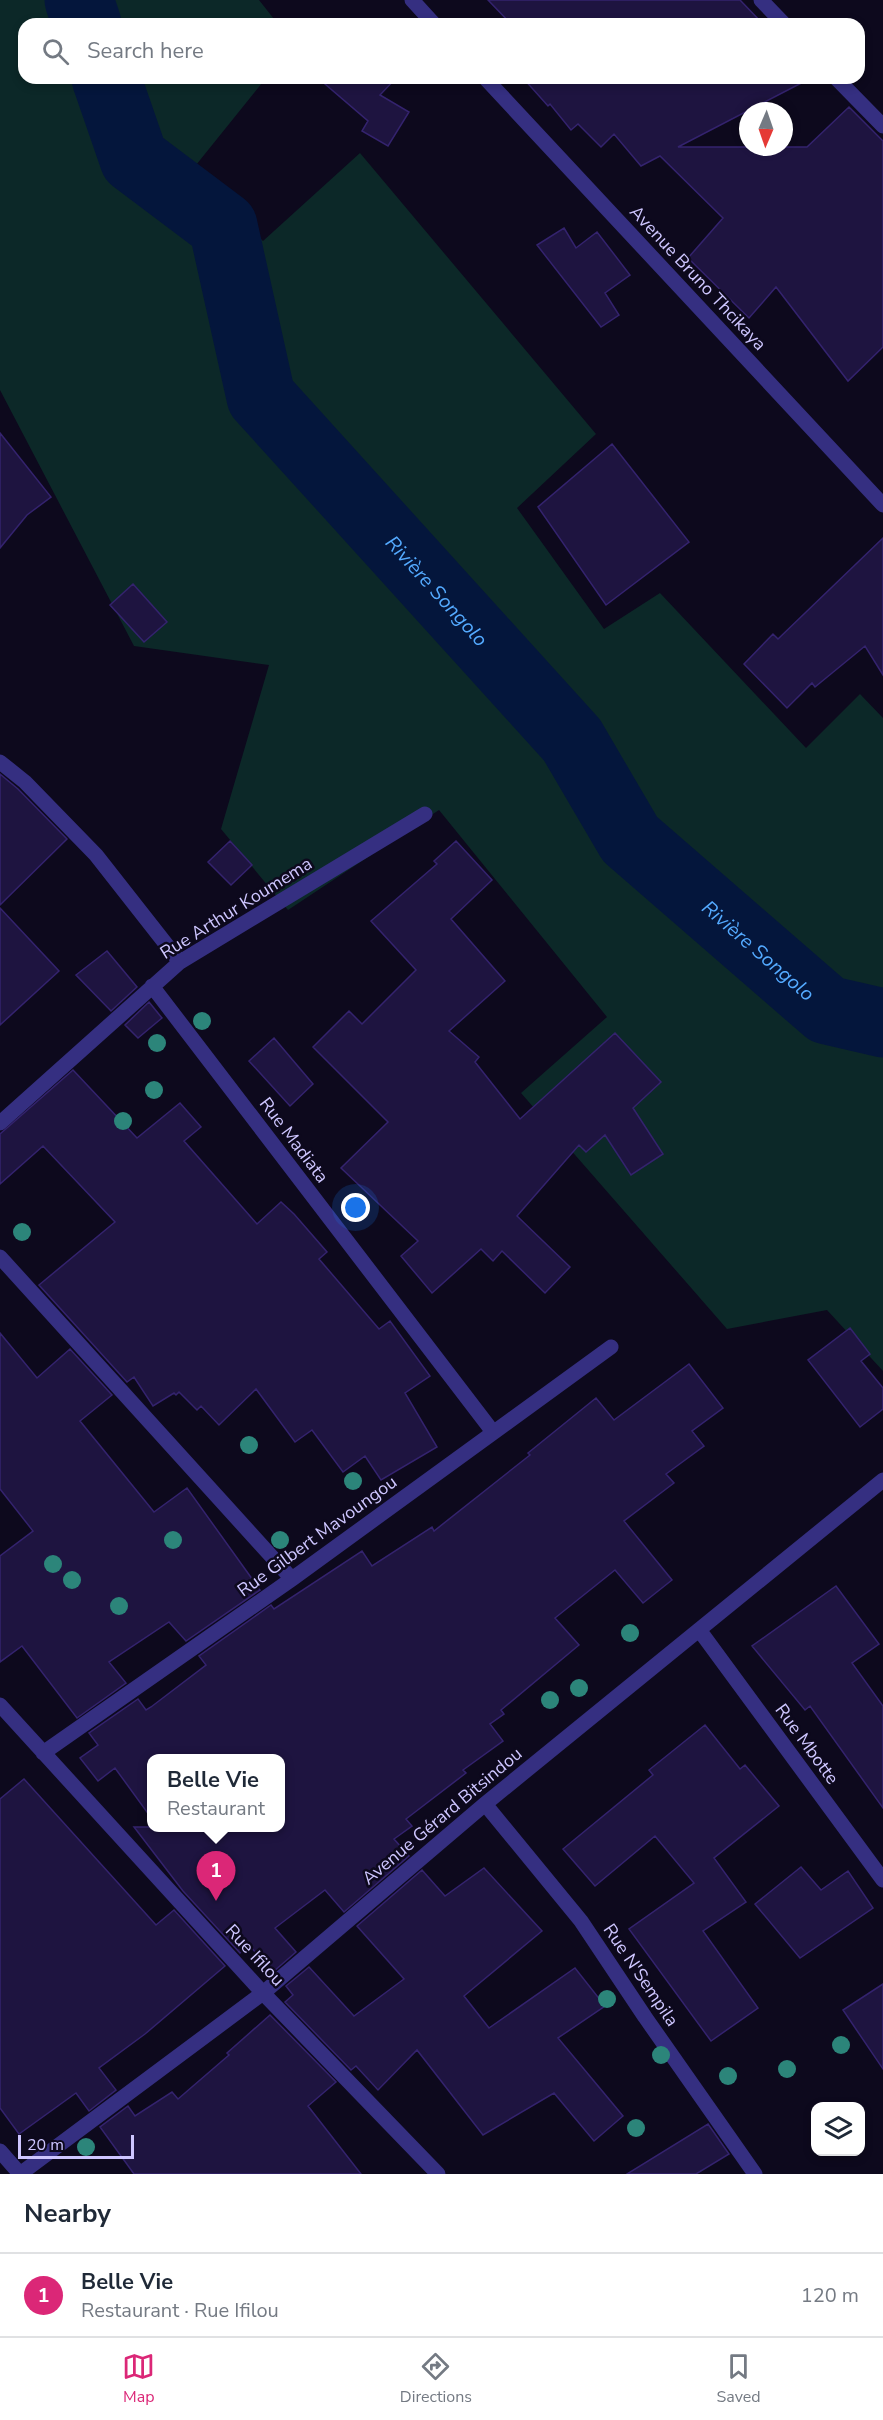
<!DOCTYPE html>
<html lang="en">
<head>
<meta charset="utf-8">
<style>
	body { margin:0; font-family:"Nunito Sans",sans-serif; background:#f2f2f3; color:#1f2937 }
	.controls { position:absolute; right:18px; bottom:18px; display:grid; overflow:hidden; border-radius:12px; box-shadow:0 3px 9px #0003 }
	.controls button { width:54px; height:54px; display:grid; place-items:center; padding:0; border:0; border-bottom:2px solid #e0e1e3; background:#fff; color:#1f2937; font:30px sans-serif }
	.compass { position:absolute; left:739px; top:102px; width:54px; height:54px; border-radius:50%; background:#fff; box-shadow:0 3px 9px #0003; rotate:182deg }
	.scale { position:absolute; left:18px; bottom:15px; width:116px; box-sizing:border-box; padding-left:6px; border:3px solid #cec6ff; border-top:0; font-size:16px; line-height:21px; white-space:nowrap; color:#cec6ff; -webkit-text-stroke:4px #0d091d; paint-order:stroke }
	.you { position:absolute; left:356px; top:1208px; width:21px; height:21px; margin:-15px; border:4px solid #fff; border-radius:50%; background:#1a73e8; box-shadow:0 0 0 9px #1a73e833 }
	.badge { display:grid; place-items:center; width:39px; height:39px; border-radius:50%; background:#db2777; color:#fff; font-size:20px; font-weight:700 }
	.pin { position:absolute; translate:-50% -50px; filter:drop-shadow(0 2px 3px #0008) }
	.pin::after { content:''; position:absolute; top:32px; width:21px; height:18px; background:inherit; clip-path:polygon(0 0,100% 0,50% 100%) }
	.popup { position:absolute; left:147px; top:1754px; width:138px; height:78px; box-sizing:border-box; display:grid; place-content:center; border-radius:12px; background:#fff; filter:drop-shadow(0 2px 4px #0005); font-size:20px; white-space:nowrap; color:#747a83 }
	.popup b { font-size:22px; color:#1f2937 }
	.popup::after { content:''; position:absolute; left:50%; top:100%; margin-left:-12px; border:12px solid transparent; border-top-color:#fff }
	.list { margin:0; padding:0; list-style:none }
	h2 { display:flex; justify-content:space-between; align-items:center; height:78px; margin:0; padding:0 24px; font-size:26px }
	h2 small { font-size:20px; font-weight:400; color:#747a83 }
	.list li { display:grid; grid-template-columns:39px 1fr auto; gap:18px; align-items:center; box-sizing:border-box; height:84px; padding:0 24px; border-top:2px solid #e0e1e3 }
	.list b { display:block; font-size:22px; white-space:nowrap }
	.list p { margin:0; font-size:20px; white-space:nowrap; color:#747a83 }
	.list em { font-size:20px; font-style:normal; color:#747a83 }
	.icon { flex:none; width:33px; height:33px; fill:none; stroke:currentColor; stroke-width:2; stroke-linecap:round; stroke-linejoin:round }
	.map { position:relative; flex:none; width:883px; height:2174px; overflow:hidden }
	.search { position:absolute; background:#fff; box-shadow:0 3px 9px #0003; left:18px; right:18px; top:18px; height:66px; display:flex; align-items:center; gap:15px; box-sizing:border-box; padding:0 21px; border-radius:18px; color:#747a83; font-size:22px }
	.sheet { height:162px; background:#fff }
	nav { display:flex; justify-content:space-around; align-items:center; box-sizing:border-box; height:84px; border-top:2px solid #e0e1e3; background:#fff; font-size:16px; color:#747a83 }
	nav a { display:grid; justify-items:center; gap:3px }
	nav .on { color:#db2777 }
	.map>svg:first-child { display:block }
	.green { fill:#0c2828 }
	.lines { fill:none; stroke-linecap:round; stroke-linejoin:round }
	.river { stroke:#04163c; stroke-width:69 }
	.building { fill:#1e1440; stroke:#34236e; stroke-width:1.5 }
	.street { stroke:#352f81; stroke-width:15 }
	.tree { fill:#2c857a }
	.labels { text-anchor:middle; stroke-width:5; stroke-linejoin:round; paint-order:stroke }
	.street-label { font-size:18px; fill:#cec6ff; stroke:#0d091d }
	.water-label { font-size:20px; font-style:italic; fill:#54aaff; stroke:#0d091d }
</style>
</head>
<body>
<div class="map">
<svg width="883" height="2174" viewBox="0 0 883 2174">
	<rect width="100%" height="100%" fill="#0d091d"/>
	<path class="green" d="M0 0H259L278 24H24V78H266L192 170 263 241 360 153 596 434 517 508 604 629 660 593 806 748 860 694 883 718V1371L827 1310 727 1329 521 1093 607 1017 439 810 288 910 221 829 269 665 134 646 0 390Z"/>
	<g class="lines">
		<g class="river">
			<path d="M79 0 87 24"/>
			<path id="s1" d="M106 78 134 159 223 226 261 397 572 740 630 839 827 1010 883 1023"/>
		</g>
	</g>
	<path class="building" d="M488 0H740L763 24H511Z
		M318 78H396L380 95 409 112 388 146 362 131 368 121Z
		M523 78H811L678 147H807L849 107 883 141V347L848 381 776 287 749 318 688 258 723 218 660 156 641 166 614 134 601 147 578 124 571 130 550 104 548 106Z
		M564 228 576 248 597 232 630 275 605 293 619 315 601 327 537 245Z
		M0 433 51 497 27 515 0 548Z
		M612 444 689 542 606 605 538 507Z
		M883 538V675L865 646 815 687 812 683 787 708 744 664 773 634 778 639Z
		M133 584 167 622 144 642 110 605Z
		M0 774 18 789 67 839 0 905Z
		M230 841 252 865 231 885 208 862Z
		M456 841 492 880 451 919 505 981 449 1031 479 1057 475 1062 520 1119 615 1033 661 1082 633 1108 663 1154 631 1175 605 1135 586 1152 579 1145 517 1216 570 1267 545 1293 502 1251 493 1261 481 1249 432 1293 401 1256 418 1241 341 1168 388 1122 313 1047 349 1011 362 1024 416 970 371 921 437 864 434 861Z
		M0 908 59 971 0 1025Z
		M107 951 137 987 111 1011 76 975Z
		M149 1002 162 1018 138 1038 125 1025Z
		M274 1038 313 1084 290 1106 249 1061Z
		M73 1070 137 1138 180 1103 201 1127 184 1141 257 1224 281 1202 294 1214 327 1252 319 1259 379 1329 390 1321 430 1376 405 1393 437 1447 381 1480 365 1456 343 1472 312 1430 295 1442 256 1389 219 1425 201 1406 197 1410 179 1392 176 1395 174 1393 153 1406 134 1377 127 1382 39 1285 115 1222 43 1146 0 1184V1134Z
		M850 1328 870 1354 861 1361 883 1388V1409L860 1427 808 1360Z
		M0 1333 37 1378 70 1349 112 1395 80 1421 154 1512 187 1488 260 1590 186 1641 169 1622 109 1662 126 1683 77 1718 22 1646 0 1662V1556L33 1531 0 1489Z
		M689 1364 723 1408 692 1431 704 1446 666 1474 674 1483 624 1521 672 1580 643 1603 615 1570 555 1618 579 1645 501 1710 504 1714 490 1724 503 1741 463 1770 466 1773 406 1819 412 1826 394 1839 409 1856 344 1912 325 1890 275 1928 296 1952 273 1972 249 1945 240 1953 183 1891 134 1827H280V1758H152V1819L115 1768 98 1781 80 1758 98 1745 89 1733 138 1699 146 1710 151 1707 206 1665 199 1656 271 1605 274 1609 362 1551 372 1566 432 1527 434 1531 530 1455 528 1453 596 1398 614 1420Z
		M836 1586 879 1644 852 1663 883 1706V1808L810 1706 805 1710 752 1646Z
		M705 1725 740 1769 745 1765 779 1806 714 1858 746 1902 703 1931 758 2008 711 2041 629 1929 694 1883 655 1836 595 1886 563 1849 653 1775 649 1770Z
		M24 1779 156 1925 174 1910 225 1966 145 2034 99 2068 116 2090 89 2111 76 2093 19 2134 0 2108V1799Z
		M801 1867 821 1890 848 1871 873 1908 800 1958 755 1904Z
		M484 1868 542 1931 464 1996 489 2028 575 1968 605 2006 558 2038 623 2116 594 2141 554 2093 483 2135 417 2050 378 2090 356 2066 351 2070 285 2002 293 1995 286 1986 309 1967 354 2016 404 1979 357 1926 422 1870 445 1896Z
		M883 1984V2069L843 2010Z
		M270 2015 336 2082 308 2106 361 2174H134L100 2127 128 2106 135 2116 172 2092 178 2099 229 2055 227 2053Z
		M708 2124 729 2154 696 2174H627Z"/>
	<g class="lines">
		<path class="street" d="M412 0 434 24
			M761 0 784 24
			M485 78 883 505
			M836 78 883 126
			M0 762 25 782 96 855 180 962
			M152 986 493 1432
			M0 1123 180 962 425 814
			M0 1257 292 1579
			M700 1631 883 1880
			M0 1705 263 1993 438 2174
			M43 1753 292 1579 611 1347
			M485 1804 581 1921 645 2017 755 2174
			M0 2151 20 2174
			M20 2174 263 1993 485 1804 883 1480"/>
	</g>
	<g class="tree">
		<circle cx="202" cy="1021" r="9"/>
		<circle cx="157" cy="1043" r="9"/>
		<circle cx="154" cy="1090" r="9"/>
		<circle cx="123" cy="1121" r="9"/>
		<circle cx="22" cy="1232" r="9"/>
		<circle cx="249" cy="1445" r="9"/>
		<circle cx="353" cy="1481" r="9"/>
		<circle cx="173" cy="1540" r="9"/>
		<circle cx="280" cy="1540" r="9"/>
		<circle cx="53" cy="1564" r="9"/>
		<circle cx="72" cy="1580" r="9"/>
		<circle cx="119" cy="1606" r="9"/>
		<circle cx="630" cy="1633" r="9"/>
		<circle cx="579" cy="1688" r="9"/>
		<circle cx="550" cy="1700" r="9"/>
		<circle cx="607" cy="1999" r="9"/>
		<circle cx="841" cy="2045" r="9"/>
		<circle cx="661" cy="2055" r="9"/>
		<circle cx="787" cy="2069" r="9"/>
		<circle cx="728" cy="2076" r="9"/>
		<circle cx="636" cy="2128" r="9"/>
		<circle cx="86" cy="2147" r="9"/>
	</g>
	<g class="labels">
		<g class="street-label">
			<text transform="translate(698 278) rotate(47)" y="6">Avenue Bruno Thcikaya</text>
			<text transform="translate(236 908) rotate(-32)" y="6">Rue Arthur Koumema</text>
			<text transform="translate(294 1140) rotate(53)" y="6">Rue Madiata</text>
			<text transform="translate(317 1536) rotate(-36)" y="6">Rue Gilbert Mavoungou</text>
			<text transform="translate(807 1744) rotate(54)" y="6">Rue Mbotte</text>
			<text transform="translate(442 1816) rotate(-40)" y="6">Avenue Gérard Bitsindou</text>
			<text transform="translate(255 1955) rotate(47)" y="6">Rue Ifilou</text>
			<text transform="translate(641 1975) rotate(56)" y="6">Rue N'Sempila</text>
		</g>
		<g class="water-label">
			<text dy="7" stroke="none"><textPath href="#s1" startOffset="634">Rivière Songolo</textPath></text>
			<text dy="7" stroke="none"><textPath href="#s1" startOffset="1120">Rivière Songolo</textPath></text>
		</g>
	</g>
</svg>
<div class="controls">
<button><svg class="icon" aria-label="layers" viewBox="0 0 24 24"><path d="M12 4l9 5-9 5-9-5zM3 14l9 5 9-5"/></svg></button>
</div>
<svg class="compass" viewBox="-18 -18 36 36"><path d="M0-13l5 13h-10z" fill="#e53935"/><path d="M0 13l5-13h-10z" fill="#747a83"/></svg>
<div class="scale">20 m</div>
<div class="you"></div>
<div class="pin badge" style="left:216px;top:1901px">1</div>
<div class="popup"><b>Belle Vie</b>Restaurant</div>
<div class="search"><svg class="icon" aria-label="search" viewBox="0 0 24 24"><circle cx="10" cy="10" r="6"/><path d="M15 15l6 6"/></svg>Search here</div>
</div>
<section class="sheet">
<h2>Nearby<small></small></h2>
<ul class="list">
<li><span class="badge">1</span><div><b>Belle Vie</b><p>Restaurant · Rue Ifilou</p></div><em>120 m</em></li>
</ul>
</section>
<nav>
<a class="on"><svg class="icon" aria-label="map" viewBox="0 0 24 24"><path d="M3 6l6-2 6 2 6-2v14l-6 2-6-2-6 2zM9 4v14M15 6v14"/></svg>Map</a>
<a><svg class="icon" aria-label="directions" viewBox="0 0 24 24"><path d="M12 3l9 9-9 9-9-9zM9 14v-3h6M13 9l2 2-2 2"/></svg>Directions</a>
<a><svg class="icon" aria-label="saved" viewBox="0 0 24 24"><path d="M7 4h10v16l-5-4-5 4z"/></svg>Saved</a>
</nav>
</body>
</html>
